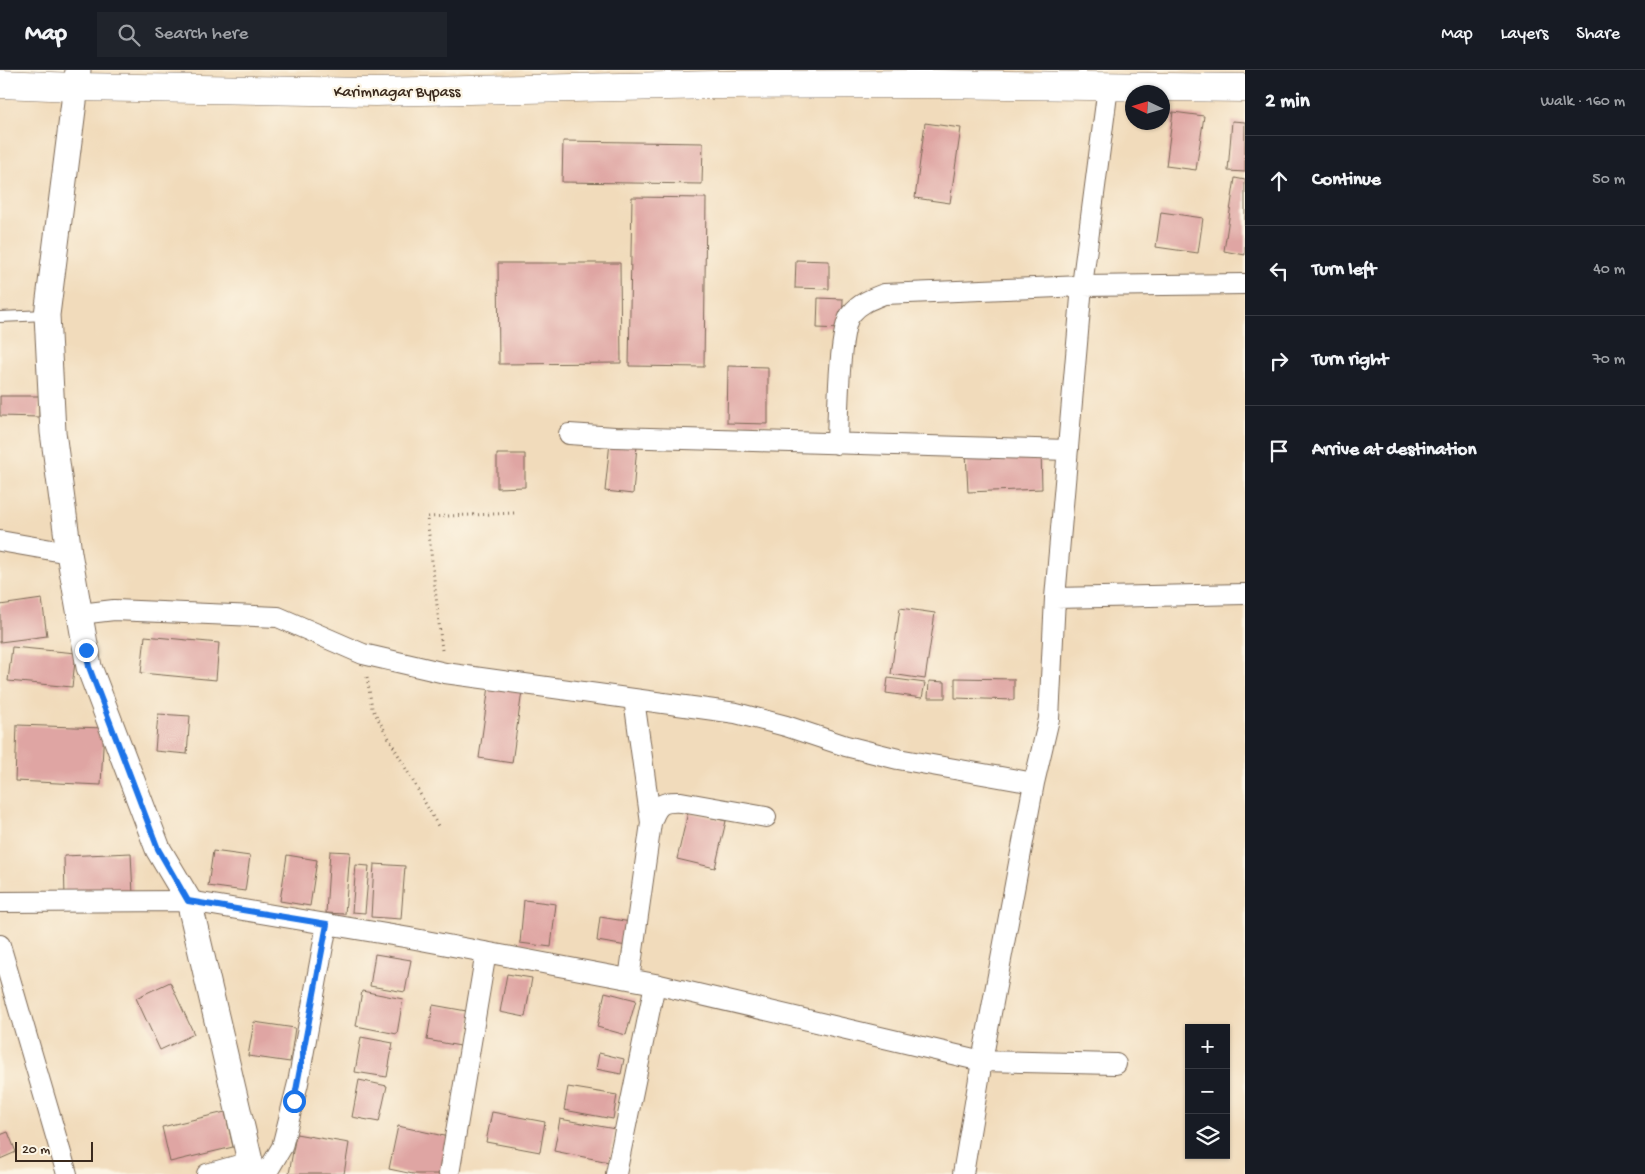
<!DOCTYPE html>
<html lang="en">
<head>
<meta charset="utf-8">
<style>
	body { margin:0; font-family:"Gochi Hand",sans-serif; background:#20242c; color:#f1f3f6 }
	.controls { position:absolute; right:15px; bottom:15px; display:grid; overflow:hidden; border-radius:0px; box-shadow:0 1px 4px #0004 }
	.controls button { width:45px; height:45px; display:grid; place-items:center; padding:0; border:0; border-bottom:1px solid #363941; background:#171b24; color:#f1f3f6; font:25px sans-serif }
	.compass { position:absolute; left:1125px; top:15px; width:45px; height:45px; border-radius:50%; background:#171b24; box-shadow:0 1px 4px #0004; rotate:274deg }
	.scale { position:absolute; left:15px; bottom:12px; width:78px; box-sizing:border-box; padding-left:5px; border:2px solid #3b2a1e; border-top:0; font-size:14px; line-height:18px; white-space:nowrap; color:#3b2a1e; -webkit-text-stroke:4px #fcf5e5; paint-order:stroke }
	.stop { position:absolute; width:15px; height:15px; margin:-11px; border:4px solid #1a73e8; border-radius:50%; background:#fff }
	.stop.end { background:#1a73e8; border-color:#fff; box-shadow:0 1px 5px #0008 }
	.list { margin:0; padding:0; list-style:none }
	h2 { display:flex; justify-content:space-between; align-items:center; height:65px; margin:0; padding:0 20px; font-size:21px }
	h2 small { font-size:16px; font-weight:400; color:#9ea1a6 }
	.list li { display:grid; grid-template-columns:32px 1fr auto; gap:15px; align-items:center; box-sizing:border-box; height:90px; padding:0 20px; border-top:1px solid #363941 }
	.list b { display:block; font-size:19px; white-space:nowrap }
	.list em { font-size:16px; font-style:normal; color:#9ea1a6 }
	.icon { flex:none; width:28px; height:28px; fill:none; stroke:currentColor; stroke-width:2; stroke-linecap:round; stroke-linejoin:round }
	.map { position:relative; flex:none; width:1245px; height:1104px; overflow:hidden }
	header { display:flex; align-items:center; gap:30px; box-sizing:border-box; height:70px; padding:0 25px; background:#171b24; border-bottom:1px solid #363941 }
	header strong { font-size:24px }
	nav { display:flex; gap:28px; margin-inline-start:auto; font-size:18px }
	.search { width:350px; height:45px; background:#20242c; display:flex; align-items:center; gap:12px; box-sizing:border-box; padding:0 18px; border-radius:0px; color:#9ea1a6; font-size:19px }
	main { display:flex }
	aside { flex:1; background:#171b24 }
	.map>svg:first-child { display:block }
	.building { fill:#dfa5a3 }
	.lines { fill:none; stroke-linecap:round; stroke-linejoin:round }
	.service-casing { stroke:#7b6855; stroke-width:12 }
	.minor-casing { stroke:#7b6855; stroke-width:22 }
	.tertiary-casing { stroke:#7b6855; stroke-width:27 }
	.trunk-casing { stroke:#7b6855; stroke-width:29 }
	.path { stroke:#7b6855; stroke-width:3; stroke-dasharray:1 4; stroke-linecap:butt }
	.service { stroke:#fff; stroke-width:10 }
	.minor { stroke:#fff; stroke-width:20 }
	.tertiary { stroke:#fff; stroke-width:25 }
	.trunk { stroke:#fff; stroke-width:28 }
	.route { stroke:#1a73e8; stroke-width:6 }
	.labels { text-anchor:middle; stroke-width:4.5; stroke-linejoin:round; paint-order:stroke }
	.street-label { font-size:16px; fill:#3b2a1e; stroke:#fcf5e5 }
</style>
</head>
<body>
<header>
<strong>Map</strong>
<div class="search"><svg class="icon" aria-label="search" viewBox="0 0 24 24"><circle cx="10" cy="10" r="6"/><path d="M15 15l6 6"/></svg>Search here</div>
<nav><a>Map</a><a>Layers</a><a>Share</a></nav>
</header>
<main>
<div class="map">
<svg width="1245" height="1104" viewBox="0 0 1245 1104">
	<rect width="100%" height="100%" fill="#fcf5e5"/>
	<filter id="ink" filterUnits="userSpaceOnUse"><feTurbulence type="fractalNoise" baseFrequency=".02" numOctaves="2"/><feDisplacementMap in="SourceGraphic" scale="10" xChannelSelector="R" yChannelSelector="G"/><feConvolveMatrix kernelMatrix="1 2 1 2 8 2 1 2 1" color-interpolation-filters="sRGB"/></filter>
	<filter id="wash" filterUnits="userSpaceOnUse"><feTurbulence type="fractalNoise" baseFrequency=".0096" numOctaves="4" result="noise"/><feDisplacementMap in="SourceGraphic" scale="20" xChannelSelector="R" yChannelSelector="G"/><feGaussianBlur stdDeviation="1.12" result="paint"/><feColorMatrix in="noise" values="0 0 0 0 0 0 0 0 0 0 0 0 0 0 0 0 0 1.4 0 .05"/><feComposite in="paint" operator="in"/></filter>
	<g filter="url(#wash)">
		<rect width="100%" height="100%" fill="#f1dbbb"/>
		<g id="blocks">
			<path class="building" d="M1173 42 1204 46 1196 100 1166 96Z
				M1232 51 1245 52V102L1228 101Z
				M925 53 961 58 950 133 915 128Z
				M563 71 703 73 702 114 562 112Z
				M1235 108 1245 110V185L1224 181Z
				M632 127 706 128 704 297 629 296Z
				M1161 142 1203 148 1198 183 1156 177Z
				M796 190 829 191V219L795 218Z
				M498 193H620L621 293 499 294Z
				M818 228 843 229 842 259 817 258Z
				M728 296 768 297V354L727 353Z
				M0 326H39V347L0 346Z
				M610 372 637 375 633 424 605 421Z
				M1041 380 1042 419 968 422 966 382Z
				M497 384H525V417L497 418Z
				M42 529 47 566 0 572V535Z
				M900 538 935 543 925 609 891 604Z
				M145 566 219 573 216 610 141 603Z
				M12 577 76 583 72 617 8 611Z
				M888 608 925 613 922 628 886 623Z
				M955 608 1014 609V630L955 628Z
				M929 611 945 612V628H928Z
				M489 616 522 621 512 693 479 688Z
				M158 644 190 646 187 684 155 681Z
				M17 655 104 658 101 715 15 711Z
				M688 742 726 751 715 798 677 789Z
				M213 781 250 786 245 821 208 816Z
				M330 781 350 782 345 844 326 843Z
				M131 783 133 825 65 828 64 786Z
				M287 785 317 790 310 836 280 831Z
				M374 794 405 796 401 849 371 847Z
				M356 795 369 796 365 843 352 842Z
				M524 830 556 834 551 877 520 873Z
				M600 847 631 852 627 876 597 871Z
				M375 884 411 890 405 922 370 916Z
				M507 904 532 908 525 947 500 942Z
				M170 912 194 964 160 980 136 928Z
				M362 921 403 929 397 964 356 956Z
				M605 922 636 930 626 965 597 957Z
				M433 935 472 942 466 977 427 970Z
				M254 952 295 958 290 992 248 986Z
				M361 967 393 973 387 1007 355 1002Z
				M599 983 624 989 621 1004 596 999Z
				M359 1010 387 1016 379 1052 352 1047Z
				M568 1017 617 1025 613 1049 564 1040Z
				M225 1042 233 1077 170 1092 162 1057Z
				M492 1042 545 1052 540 1082 486 1072Z
				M560 1049 615 1059 609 1092 554 1081Z
				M398 1056 453 1068 445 1104H413L389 1099Z
				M8 1062 16 1082 0 1089V1065Z
				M296 1064 349 1073 344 1104H289Z"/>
		</g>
	</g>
	<g filter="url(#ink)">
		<use href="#blocks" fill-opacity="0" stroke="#7b6855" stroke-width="1"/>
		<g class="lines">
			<g class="service-casing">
				<path id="service" d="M0 247 46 245"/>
			</g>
			<g class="minor-casing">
				<path id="minor" d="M569 364 615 367 1068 380
					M837 374C838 348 838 261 851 244 860 233 871 229 884 224L1082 216 1245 214
					M0 471 69 483
					M1055 528 1245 524
					M80 544 114 540 278 547 363 584 445 603 736 643 786 656 846 676 898 689 1034 713
					M634 629 651 753
					M0 832 189 831 410 868 655 914
					M0 875 67 1104
					M629 909 651 753C657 735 661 731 681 732L766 747
					M207 1104 250 1092
					M266 1104 282 1077 298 1013 327 854
					M449 1104 486 882
					M616 1104 655 914 982 991 1034 713 1049 649 1055 528 1082 216 1108 17
					M963 1104 982 991 1116 994"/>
			</g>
			<g class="tertiary-casing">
				<path id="tertiary" d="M78 0 47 245 53 362 69 483 89 597 158 779 189 831 253 1104"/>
			</g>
			<g class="trunk-casing">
				<path id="trunk" d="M0 14 75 17 375 22 715 15 935 14 1245 18"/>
			</g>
			<path class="path" d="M442 580 427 447 515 443
				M367 607 372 638 438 756"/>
			<use href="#service" class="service"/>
			<use href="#minor" class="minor"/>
			<use href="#tertiary" class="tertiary"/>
			<use href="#trunk" class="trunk"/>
		</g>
	</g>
	<g class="lines" filter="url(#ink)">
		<path class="route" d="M86 580 89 597 158 779 188 831 327 854 294 1031"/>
	</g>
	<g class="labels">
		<g class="street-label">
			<text x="397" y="26">Karimnagar Bypass</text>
		</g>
	</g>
</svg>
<div class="controls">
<button>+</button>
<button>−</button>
<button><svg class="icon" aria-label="layers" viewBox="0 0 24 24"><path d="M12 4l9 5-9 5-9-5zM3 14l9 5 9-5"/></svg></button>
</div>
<svg class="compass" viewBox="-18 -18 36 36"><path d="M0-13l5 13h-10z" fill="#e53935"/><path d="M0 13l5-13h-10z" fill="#9ea1a6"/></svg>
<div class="scale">20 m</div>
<div class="stop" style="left:294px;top:1031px"></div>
<div class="stop end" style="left:86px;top:580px"></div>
</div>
<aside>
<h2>2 min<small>Walk · 160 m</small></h2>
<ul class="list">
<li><svg class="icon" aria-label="ahead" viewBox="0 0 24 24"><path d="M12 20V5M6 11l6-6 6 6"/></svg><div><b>Continue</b></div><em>50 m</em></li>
<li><svg class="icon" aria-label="left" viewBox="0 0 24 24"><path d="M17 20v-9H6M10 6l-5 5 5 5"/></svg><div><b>Turn left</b></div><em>40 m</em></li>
<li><svg class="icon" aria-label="right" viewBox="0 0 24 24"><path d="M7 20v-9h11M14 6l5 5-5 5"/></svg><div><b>Turn right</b></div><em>70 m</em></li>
<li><svg class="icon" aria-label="arrive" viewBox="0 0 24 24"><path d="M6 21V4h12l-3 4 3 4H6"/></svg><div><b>Arrive at destination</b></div></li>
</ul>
</aside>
</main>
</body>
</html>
